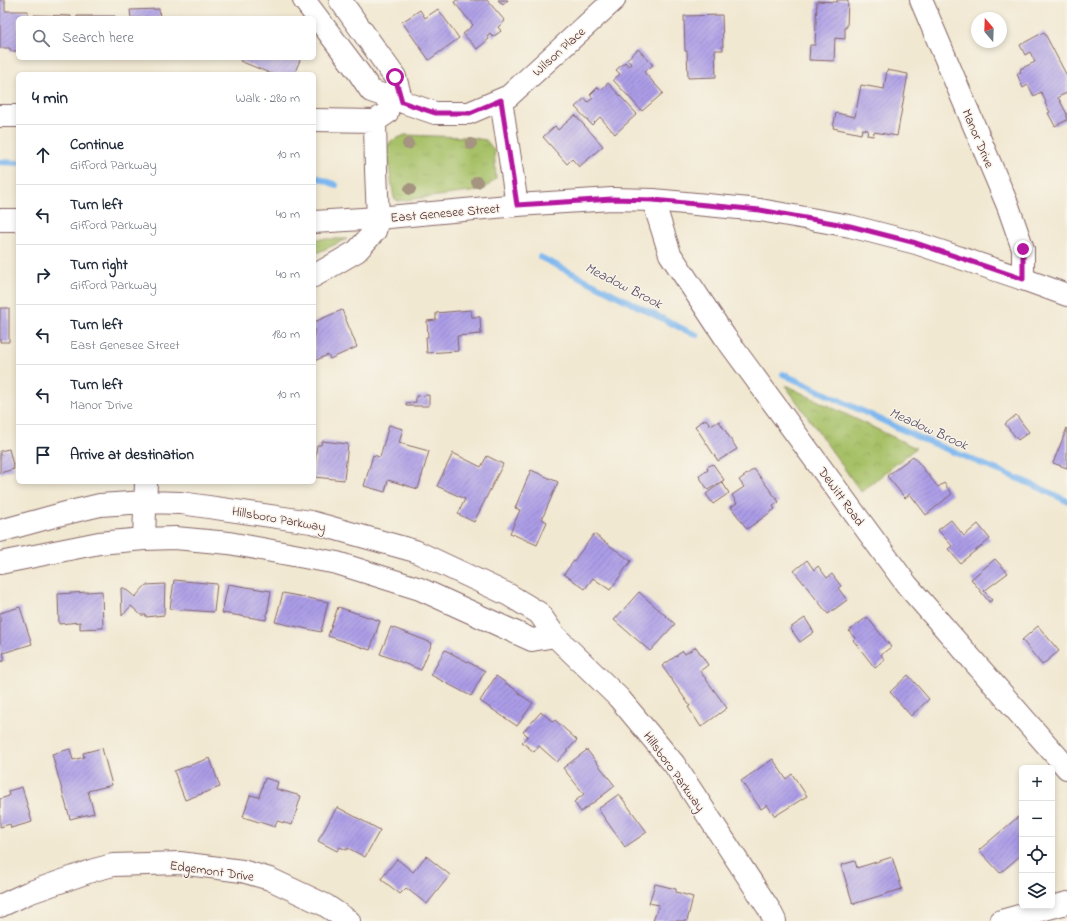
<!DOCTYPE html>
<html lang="en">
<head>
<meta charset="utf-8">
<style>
	body { margin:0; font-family:"Indie Flower",sans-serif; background:#f6f6f7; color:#1f2937 }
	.controls { position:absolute; right:12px; bottom:12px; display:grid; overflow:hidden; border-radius:6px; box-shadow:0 2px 6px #0003 }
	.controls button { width:36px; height:36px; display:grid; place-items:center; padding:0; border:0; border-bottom:1px solid #e0e1e3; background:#fff; color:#1f2937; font:20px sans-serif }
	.compass { position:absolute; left:971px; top:12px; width:36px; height:36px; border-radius:50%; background:#fff; box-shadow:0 2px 6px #0003; rotate:341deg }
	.stop { position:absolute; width:12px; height:12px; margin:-9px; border:3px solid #b5179e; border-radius:50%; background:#fff }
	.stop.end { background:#b5179e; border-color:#fff; box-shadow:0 1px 4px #0008 }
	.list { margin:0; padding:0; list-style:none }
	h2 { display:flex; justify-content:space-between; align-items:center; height:52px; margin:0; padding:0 16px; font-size:17px }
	h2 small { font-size:13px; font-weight:400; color:#747a83 }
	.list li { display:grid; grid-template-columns:26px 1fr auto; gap:12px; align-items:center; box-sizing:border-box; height:60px; padding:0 16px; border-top:1px solid #e0e1e3 }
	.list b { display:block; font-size:15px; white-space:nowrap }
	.list p { margin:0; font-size:13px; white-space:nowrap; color:#747a83 }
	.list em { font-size:13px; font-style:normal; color:#747a83 }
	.icon { flex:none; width:22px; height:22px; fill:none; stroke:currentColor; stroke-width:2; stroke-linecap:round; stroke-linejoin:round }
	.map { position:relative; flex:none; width:1067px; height:921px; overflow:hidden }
	.search { position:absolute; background:#fff; box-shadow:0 2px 6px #0003; left:16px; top:16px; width:300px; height:44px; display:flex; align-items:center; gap:10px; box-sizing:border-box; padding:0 14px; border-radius:6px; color:#747a83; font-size:15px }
	.panel { position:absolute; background:#fff; box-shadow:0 2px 6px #0003; left:16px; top:72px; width:300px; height:412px; border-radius:6px }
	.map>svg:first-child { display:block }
	.grass { fill:url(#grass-tufts); stroke:#787049 }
	.park { fill:url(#park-crowns); stroke:#787049 }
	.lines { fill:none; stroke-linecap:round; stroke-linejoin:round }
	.stream { stroke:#7eb7ef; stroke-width:6 }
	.building { fill:url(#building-hatch) }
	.street-casing { stroke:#846565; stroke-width:24 }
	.primary-casing { stroke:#846565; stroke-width:24 }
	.street { stroke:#fff; stroke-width:22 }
	.primary { stroke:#fff; stroke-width:22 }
	.tree { fill:#a59480 }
	.route { stroke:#b5179e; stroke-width:5 }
	.labels { text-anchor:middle; stroke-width:3; stroke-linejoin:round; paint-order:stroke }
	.street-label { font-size:13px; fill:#4a1f2b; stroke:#f7f3e8 }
	.water-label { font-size:14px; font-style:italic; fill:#5a4d66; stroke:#f7f3e8 }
</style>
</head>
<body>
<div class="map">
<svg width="1067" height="921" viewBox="0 0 1067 921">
	<defs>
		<pattern id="grass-tufts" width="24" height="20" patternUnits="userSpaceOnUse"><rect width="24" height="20" fill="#a7c167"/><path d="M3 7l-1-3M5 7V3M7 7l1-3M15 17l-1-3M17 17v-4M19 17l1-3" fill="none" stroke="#91a55a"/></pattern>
		<pattern id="park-crowns" width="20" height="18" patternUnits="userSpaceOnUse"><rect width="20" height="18" fill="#a7c167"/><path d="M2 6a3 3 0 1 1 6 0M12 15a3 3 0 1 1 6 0" fill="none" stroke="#91a55a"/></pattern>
		<pattern id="building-hatch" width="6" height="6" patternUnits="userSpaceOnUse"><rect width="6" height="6" fill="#ab9ce7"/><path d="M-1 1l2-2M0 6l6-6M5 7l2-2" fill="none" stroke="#8d7fbb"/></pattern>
	</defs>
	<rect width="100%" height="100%" fill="#f7f3e8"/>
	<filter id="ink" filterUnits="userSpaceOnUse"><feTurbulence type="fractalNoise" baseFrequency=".025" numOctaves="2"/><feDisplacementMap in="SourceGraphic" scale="8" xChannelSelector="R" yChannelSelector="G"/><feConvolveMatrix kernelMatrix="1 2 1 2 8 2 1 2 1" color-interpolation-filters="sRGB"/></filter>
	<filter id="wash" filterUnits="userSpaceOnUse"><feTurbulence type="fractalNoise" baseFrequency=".012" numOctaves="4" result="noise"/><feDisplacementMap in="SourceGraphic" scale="16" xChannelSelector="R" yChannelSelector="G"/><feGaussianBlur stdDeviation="0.9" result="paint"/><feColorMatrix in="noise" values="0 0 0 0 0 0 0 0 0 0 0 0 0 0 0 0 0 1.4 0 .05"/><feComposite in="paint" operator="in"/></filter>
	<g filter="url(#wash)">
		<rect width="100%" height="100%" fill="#f1e8d1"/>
		<path class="grass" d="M405 135 464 137 486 140 494 150 496 178 486 188 478 191 398 201 394 198 386 148 391 141Z
			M314 239H347L314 254Z"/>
		<path class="park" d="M785 385 916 448 861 492Z"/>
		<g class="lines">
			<path class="stream" d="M0 162 18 163
				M314 176 336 185
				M540 257 685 330 697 335
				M783 374 922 439 1038 487 1067 501"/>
		</g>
		<g id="blocks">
			<path class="building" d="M0 0H5V11H28V18H18V51H10V48H0Z
				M457 0H487L505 21 498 27 501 31 493 37 490 33 487 36 489 39 477 49 463 34 473 25 454 2Z
				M498 0H508L503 5Z
				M837 0H848L847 27H845V39L835 38 834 61 809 60 810 45H815L817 1 837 2Z
				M159 9 160 18H131L130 10Z
				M438 9 459 38 429 60 402 22 420 10 425 18Z
				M34 15 71 16V18H34Z
				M722 15 723 50H715L716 77 688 78 687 51H685L684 16Z
				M77 16H115V18H77Z
				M1044 32 1067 76V93L1058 97 1067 114V120L1055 126 1048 113 1050 112 1045 103 1046 102 1041 92 1034 96 1028 85 1023 88 1017 74 1021 72 1020 69 1035 62 1030 52 1025 55 1020 45Z
				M638 49 653 65 644 72 663 93 642 111 613 80 620 74 616 70 625 62 628 66 631 64 627 59Z
				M242 58H301L294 74H272L240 61Z
				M887 70 908 74 897 136 874 132 873 136 867 135 868 130 862 129 861 134 833 128 836 113 855 117 861 85 884 89Z
				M608 83 637 114 615 134 600 117 592 125 575 107 585 98 588 102 593 98 590 95 598 87 601 90Z
				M575 115 603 146 579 167 572 159 567 164 543 137 555 126 558 130Z
				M0 308H9V342H0Z
				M342 310 357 347 330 359 328 355 314 361V322Z
				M471 310 472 317H480L481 334 457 336 458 351 427 353 426 337H428L427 321 436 320V313Z
				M429 395V406H406V403L416 402V396Z
				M1016 415 1029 432 1018 440 1005 424Z
				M706 419 711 426 719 421 737 449 718 461 695 426Z
				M389 425 403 429 399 443 429 451 418 489 388 480 385 492 364 486 373 455 380 457Z
				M1067 428V468L1053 463Z
				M322 441 348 444 344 480 314 477V467L317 445H321Z
				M9 449 14 469 0 473V451Z
				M453 453 481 467 487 456 503 464 474 522 458 514 465 499 437 486Z
				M913 456 938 487 944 483 952 494 926 515 910 494 905 498 887 476Z
				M713 464 724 480 708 490 699 476 708 470 707 467Z
				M754 469 779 502 773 506 775 509 747 529 731 507 737 503 732 495 744 487 739 480Z
				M531 470 558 482 542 519 547 522 537 545 510 533 520 510 515 508Z
				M722 482 729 493 713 504 706 494Z
				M951 520 964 536 978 524 990 539 960 563 948 549 952 546 938 530Z
				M594 534 631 561 610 590 593 578 585 589 564 574Z
				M995 559 1008 573 984 591 992 600 989 602 971 579Z
				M807 560 814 570 818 566 827 578 832 574 841 586 838 588 847 600 828 614 794 571Z
				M174 580 217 584 214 612 170 609Z
				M165 584 164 615 146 617V615H141L131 606 122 616 121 588H124L135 597 146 585Z
				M228 584 271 591 266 620 222 613Z
				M102 591 103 628 80 629V622L59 624 58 594Z
				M639 592 675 624 650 651 614 620Z
				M283 593 328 602 321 632 275 622Z
				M20 607 32 644 3 653 5 660 0 662V613Z
				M338 607 380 621 370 650 328 636Z
				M867 617 891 647 881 655 885 660 875 668 853 640 855 638 849 631Z
				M805 618 814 632 800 642 790 628Z
				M1038 626 1059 651 1042 665 1022 640Z
				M391 627 432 643 421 670 380 654Z
				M696 647 708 665 700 671 727 708 701 727 688 707 690 706 662 666 683 651 685 654Z
				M445 650 485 671 471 696 431 675Z
				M908 675 929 699 911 716 890 692Z
				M496 676 520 693 519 694 533 703 517 726 480 701Z
				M541 712 553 722 555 720 577 740 557 762 539 746 534 752 522 742 528 736 523 732Z
				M102 748 112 785 88 791 94 813 70 819 52 754 70 749 73 760 84 757 83 753Z
				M587 750 615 786 581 812 574 802 584 794 563 768Z
				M210 758 220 787 185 800 174 771Z
				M773 759 786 779 792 774 807 796 775 816 767 805 761 809 741 781Z
				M265 778 278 782 276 789 301 796 292 825 277 821 275 827 243 817 250 795 259 797Z
				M22 787 32 822 11 828 10 824 0 827V799L9 796 8 791Z
				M619 794 647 832 625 847 598 809Z
				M337 807 380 830 365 857 348 848 347 850 340 847 337 851 318 841Z
				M1018 817 1022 821V857L1020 856 1000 873 979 850Z
				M426 856 450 875 427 904 406 888 400 894 381 879 397 859 413 872Z
				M892 857 902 889 853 904 841 865 855 861 857 868Z
				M655 884 676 889V892L693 897 687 921H653L659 905 649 903Z"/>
		</g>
	</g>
	<g filter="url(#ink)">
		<use href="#blocks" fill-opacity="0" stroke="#846565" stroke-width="1"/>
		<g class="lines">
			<g class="street-casing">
				<path id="street" d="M304 0 359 73 371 91 435 113H469L509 96 614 0
					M340 0 395 77 402 102
					M921 0 1008 206 1023 249V279
					M501 100 517 205
					M0 116H18
					M314 120 375 121 387 113
					M653 200 670 254 725 337 907 585 1067 768
					M314 276 357 251 375 231 378 218 376 170 375 121
					M0 531 62 514 100 505 145 502 181 503 311 522 415 551 509 595 539 613 555 636 619 698 674 764 769 909 775 921
					M144 539 146 482
					M0 563 99 543 144 539 175 538 229 543 337 563 420 589 532 640 555 636
					M0 906 28 893 94 870 113 865 180 863 242 871 270 879 325 905 349 921
					M1001 921 1067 903"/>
			</g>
			<g class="primary-casing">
				<path id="primary" d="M0 220H18
					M314 222 378 218 517 205 612 199 653 200 760 210 850 226 916 243 1023 279 1067 295"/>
			</g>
			<use href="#street" class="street"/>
			<use href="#primary" class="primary"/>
		</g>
		<g class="tree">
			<circle cx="408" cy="144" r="6"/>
			<circle cx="471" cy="144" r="6"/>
			<circle cx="477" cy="182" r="6"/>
			<circle cx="410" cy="189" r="6"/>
		</g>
	</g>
	<g class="lines" filter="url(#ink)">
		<path class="route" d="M395 77 402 102 435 113H470L501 100 517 205 612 199 653 200 760 210 850 226 916 243 1023 279V249"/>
	</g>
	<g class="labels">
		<g class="street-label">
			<text transform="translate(558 51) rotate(-42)" y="5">Wilson Place</text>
			<text transform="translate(979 138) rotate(67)" y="5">Manor Drive</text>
			<text transform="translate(445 212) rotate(-5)" y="5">East Genesee Street</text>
			<text transform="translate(842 496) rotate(54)" y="5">DeWitt Road</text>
			<text transform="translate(279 518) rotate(10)" y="5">Hillsboro Parkway</text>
			<text transform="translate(675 771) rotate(54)" y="5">Hillsboro Parkway</text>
			<text transform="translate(212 870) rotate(8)" y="5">Edgemont Drive</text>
		</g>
		<g class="water-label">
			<text transform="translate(624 285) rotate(27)" y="5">Meadow Brook</text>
			<text transform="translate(929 428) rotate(24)" y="5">Meadow Brook</text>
		</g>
	</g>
</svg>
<div class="controls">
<button>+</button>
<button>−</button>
<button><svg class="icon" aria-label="locate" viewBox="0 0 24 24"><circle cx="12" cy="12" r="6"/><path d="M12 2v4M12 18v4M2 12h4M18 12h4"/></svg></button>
<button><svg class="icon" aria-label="layers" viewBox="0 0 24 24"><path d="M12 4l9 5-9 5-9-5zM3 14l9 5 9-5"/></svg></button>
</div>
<svg class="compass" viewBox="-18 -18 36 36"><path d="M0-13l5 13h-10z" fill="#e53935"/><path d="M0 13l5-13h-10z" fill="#747a83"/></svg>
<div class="stop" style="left:395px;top:77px"></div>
<div class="stop end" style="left:1023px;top:249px"></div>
<div class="search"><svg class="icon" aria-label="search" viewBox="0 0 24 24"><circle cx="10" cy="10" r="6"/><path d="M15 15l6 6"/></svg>Search here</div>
<section class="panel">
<h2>4 min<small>Walk · 280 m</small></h2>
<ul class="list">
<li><svg class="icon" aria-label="ahead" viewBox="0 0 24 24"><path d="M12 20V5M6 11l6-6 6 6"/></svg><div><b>Continue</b><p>Gifford Parkway</p></div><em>10 m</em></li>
<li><svg class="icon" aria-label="left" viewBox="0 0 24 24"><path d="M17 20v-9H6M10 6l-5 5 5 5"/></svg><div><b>Turn left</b><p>Gifford Parkway</p></div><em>40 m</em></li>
<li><svg class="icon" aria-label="right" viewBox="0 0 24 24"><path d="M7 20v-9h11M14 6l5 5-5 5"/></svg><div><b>Turn right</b><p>Gifford Parkway</p></div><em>40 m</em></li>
<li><svg class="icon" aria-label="left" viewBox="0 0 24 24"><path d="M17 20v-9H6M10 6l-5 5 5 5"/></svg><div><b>Turn left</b><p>East Genesee Street</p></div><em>180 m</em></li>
<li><svg class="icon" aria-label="left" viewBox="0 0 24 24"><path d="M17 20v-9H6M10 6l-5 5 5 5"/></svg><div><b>Turn left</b><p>Manor Drive</p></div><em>10 m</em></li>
<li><svg class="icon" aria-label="arrive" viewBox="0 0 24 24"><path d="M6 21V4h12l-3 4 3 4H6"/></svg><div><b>Arrive at destination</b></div></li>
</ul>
</section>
</div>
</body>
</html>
